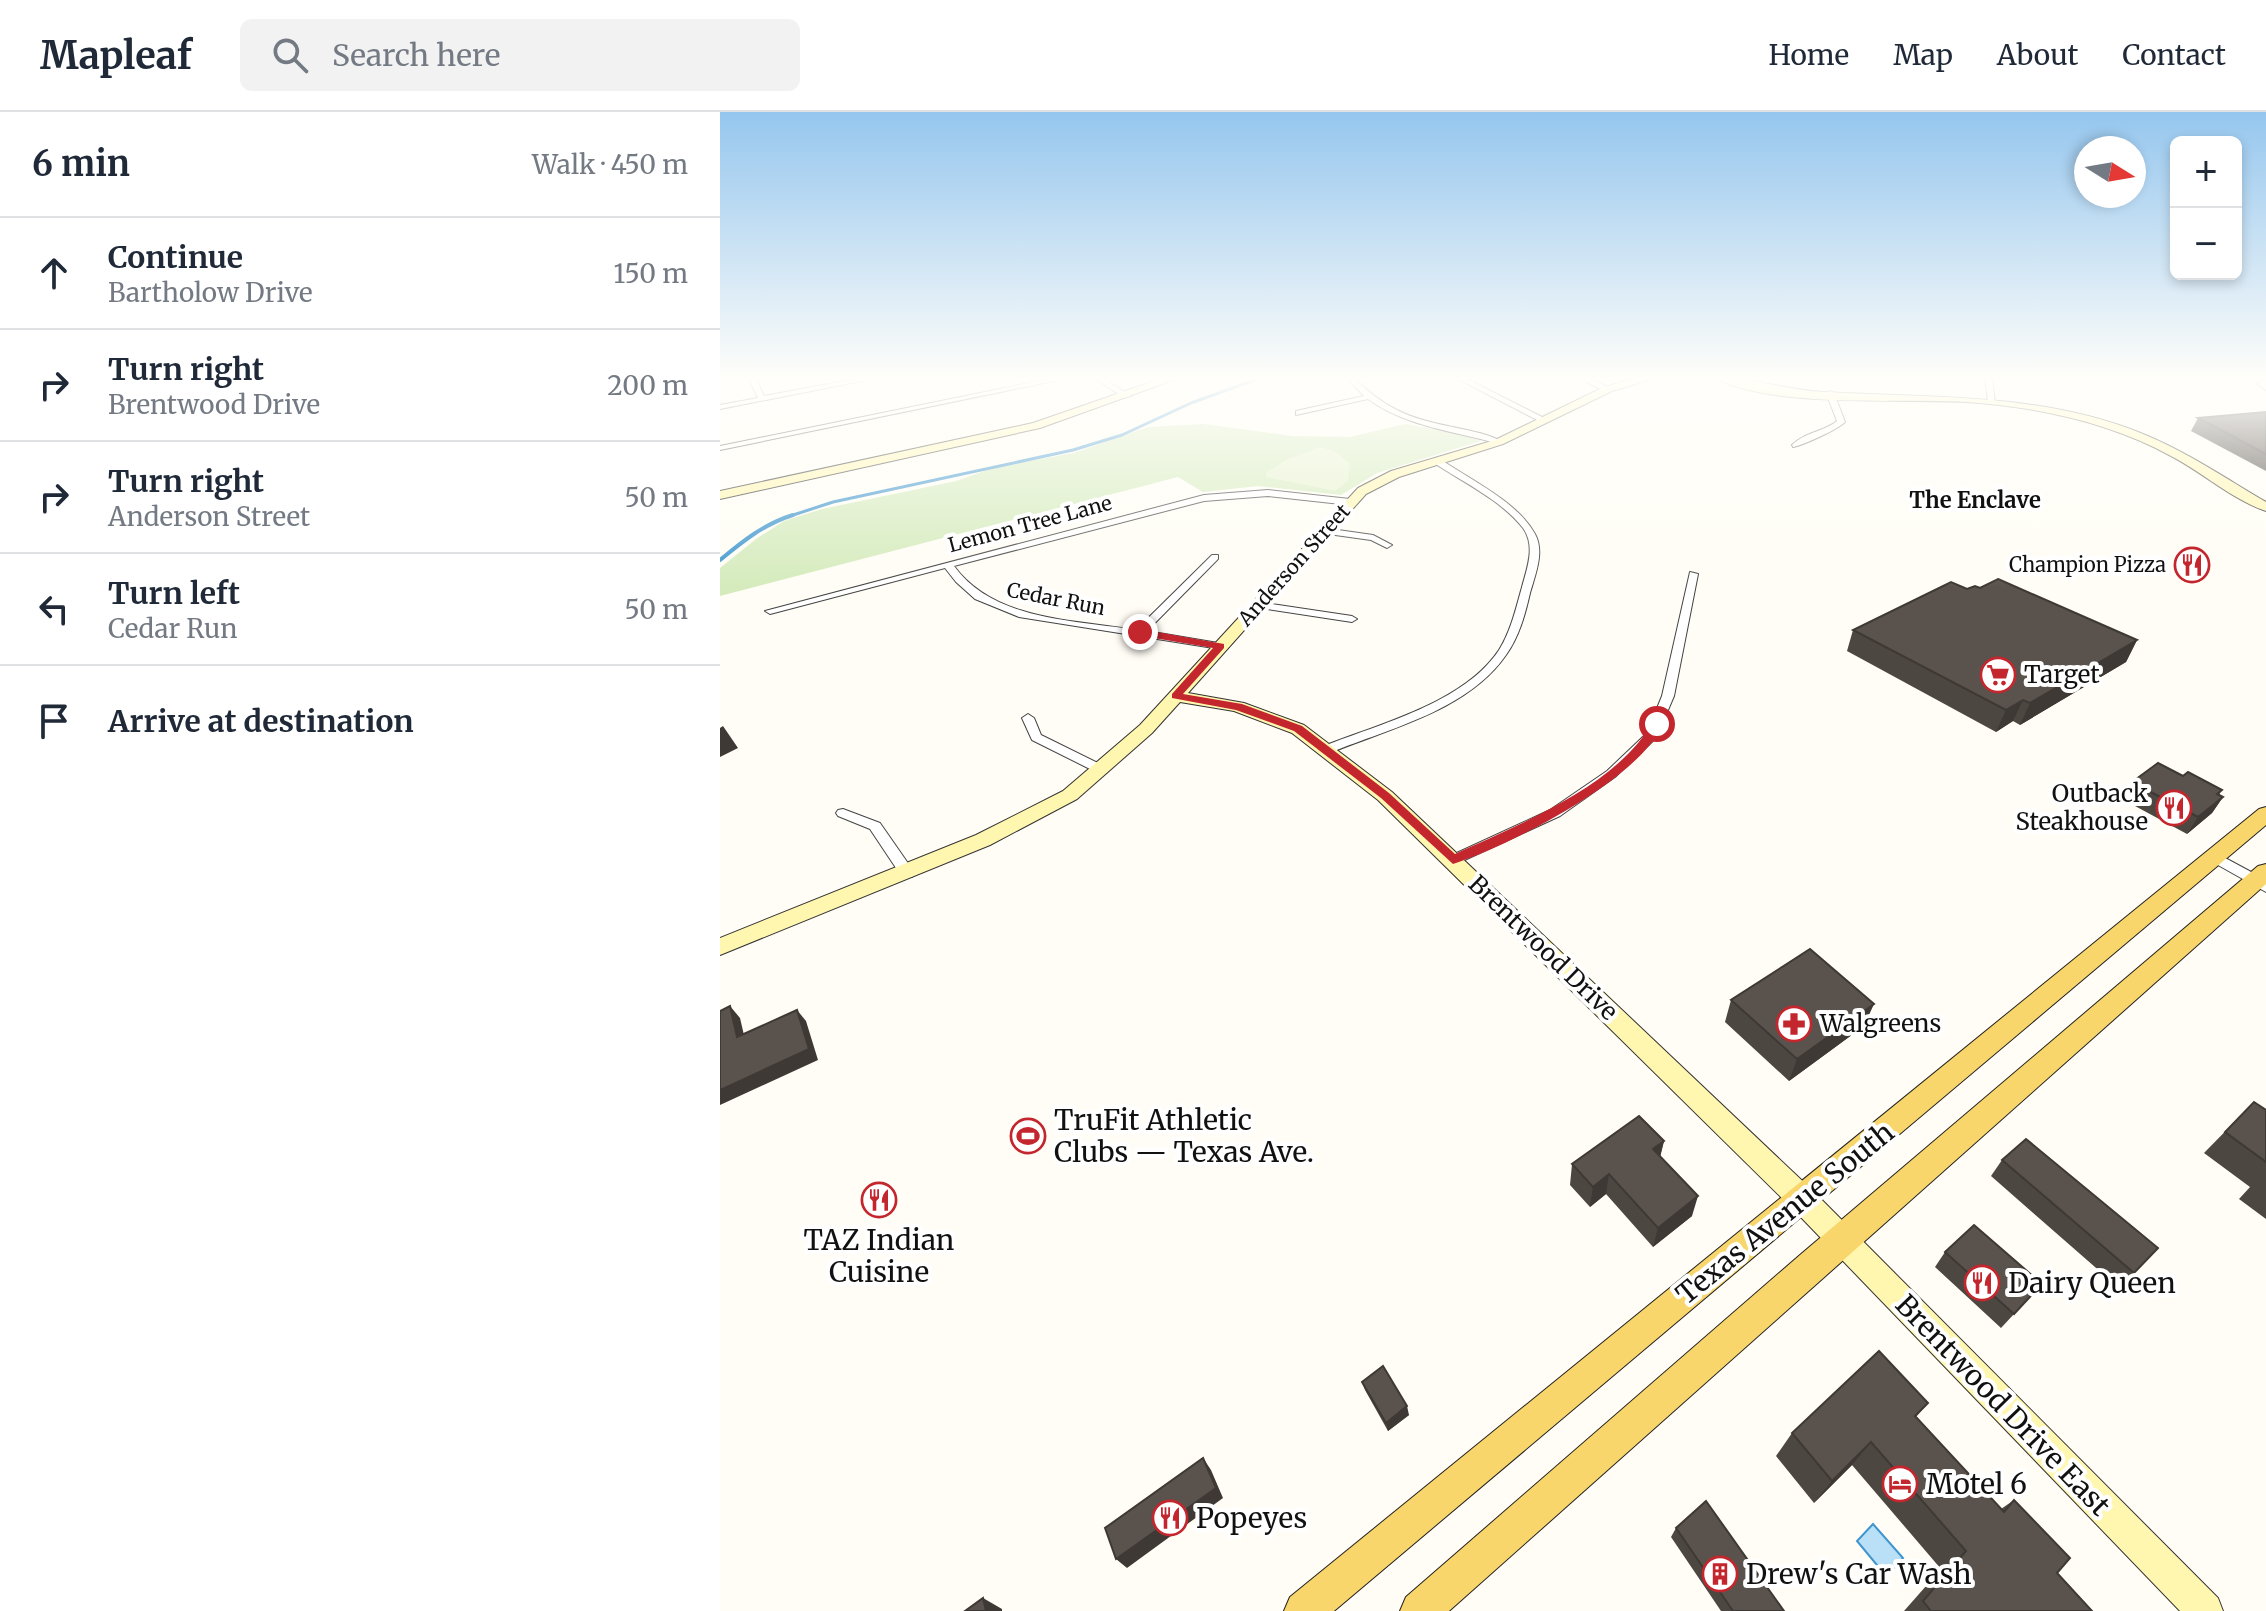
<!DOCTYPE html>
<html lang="en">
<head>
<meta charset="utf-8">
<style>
	body { margin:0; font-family:Merriweather,serif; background:#f2f2f3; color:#1f2937 }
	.controls { position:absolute; right:24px; top:24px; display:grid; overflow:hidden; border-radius:12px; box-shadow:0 4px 12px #0003 }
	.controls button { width:72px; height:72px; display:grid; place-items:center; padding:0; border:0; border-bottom:2px solid #e0e1e3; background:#fff; color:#1f2937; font:40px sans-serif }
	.compass { position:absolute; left:1354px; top:24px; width:72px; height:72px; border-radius:50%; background:#fff; box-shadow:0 4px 12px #0003; rotate:101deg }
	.stop { position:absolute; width:24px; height:24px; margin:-18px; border:6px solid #c4262e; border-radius:50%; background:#fff }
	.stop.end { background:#c4262e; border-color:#fff; box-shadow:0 2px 8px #0008 }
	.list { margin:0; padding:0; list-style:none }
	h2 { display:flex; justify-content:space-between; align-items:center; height:104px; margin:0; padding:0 32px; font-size:34px }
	h2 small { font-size:26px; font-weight:400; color:#747a83 }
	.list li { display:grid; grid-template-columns:52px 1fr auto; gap:24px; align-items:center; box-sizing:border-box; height:112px; padding:0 32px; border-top:2px solid #e0e1e3 }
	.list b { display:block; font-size:30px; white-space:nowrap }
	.list p { margin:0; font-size:26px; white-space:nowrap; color:#747a83 }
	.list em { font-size:26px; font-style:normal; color:#747a83 }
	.icon { flex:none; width:44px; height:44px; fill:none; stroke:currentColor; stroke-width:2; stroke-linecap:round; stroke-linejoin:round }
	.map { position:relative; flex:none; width:1546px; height:1499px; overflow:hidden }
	header { display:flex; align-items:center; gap:48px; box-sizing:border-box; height:112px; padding:0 40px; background:#fff; border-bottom:2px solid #e0e1e3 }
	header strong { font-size:38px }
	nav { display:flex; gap:44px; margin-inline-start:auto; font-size:28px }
	.search { width:560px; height:72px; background:#f2f2f3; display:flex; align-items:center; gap:20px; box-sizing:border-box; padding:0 28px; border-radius:12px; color:#747a83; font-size:30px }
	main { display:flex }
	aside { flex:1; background:#fff }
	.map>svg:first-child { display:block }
	.green { fill:#d5ebbd }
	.pitch { fill:#e6f2cf }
	.water { fill:#b9e0f7; stroke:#3f96cf; stroke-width:2 }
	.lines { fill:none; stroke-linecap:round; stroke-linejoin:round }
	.stream-far1 { stroke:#3f96cf; stroke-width:3 }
	.stream { stroke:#3f96cf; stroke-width:4 }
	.street-casing { stroke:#444; stroke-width:2 }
	.secondary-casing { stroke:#333; stroke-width:2 }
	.primary-casing { stroke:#222; stroke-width:2 }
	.street { fill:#fff; fill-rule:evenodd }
	.secondary { fill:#fff6b0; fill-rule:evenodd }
	.primary { fill:#f9d66b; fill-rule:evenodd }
	.wall { fill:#4d4742 }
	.shaded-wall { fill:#3f3936 }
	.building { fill:#5a524d; stroke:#3f3936; stroke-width:2 }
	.route { fill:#c4262e }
	.labels { text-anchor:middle; stroke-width:8; stroke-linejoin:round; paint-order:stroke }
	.far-street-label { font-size:20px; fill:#111; stroke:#fff }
	.far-poi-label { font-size:20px; fill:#111; stroke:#fff; text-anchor:end }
	.far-neighbourhood-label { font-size:22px; font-weight:bold; fill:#111; stroke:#fff }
	.poi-label { font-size:24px; fill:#111; stroke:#fff; text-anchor:start }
	.street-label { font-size:24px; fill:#111; stroke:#fff }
	.near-poi-label { font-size:28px; fill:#111; stroke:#fff; text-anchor:start }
	.near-street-label { font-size:28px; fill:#111; stroke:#fff }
</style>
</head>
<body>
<header>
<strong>Mapleaf</strong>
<div class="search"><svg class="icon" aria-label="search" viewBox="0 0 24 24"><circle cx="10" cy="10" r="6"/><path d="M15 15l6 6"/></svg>Search here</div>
<nav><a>Home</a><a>Map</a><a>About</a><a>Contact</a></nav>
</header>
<main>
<aside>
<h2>6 min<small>Walk · 450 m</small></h2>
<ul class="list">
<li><svg class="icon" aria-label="ahead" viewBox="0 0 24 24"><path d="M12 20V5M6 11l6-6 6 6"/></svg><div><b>Continue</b><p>Bartholow Drive</p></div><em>150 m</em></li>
<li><svg class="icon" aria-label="right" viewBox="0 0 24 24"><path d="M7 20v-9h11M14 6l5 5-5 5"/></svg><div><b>Turn right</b><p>Brentwood Drive</p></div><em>200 m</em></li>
<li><svg class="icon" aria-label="right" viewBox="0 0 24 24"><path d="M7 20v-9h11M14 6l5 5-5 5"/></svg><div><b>Turn right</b><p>Anderson Street</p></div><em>50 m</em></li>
<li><svg class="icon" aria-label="left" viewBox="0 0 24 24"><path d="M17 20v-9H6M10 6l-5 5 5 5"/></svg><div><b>Turn left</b><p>Cedar Run</p></div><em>50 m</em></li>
<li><svg class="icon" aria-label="arrive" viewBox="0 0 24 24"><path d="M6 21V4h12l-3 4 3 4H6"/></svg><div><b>Arrive at destination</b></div></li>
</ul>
</aside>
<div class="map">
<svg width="1546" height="1499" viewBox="0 0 1546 1499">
	<rect width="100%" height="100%" fill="#fffdf5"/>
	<path class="green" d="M483 312 572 324 630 325 685 312 740 322 761 329 657 361 621 383 538 374 483 380 458 365 0 484V456L36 427 64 409 102 397 236 369 276 355 354 341 428 315Z"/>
	<path class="pitch" d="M600 335 616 340 630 352 628 369 615 379 546 365V361L566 348Z"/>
	<path class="water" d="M1153 1412 1183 1446 1166 1464 1137 1429Z"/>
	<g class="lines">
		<path class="stream-far1" d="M67 405 113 390 353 338 402 323 471 291 543 265"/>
		<path class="stream" d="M0 448C23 429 44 412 73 403"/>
		<g class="street-casing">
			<path id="street" d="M28 265H35L44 284 146 265H162L0 297V293L38 286Z
				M338 265H353L0 338V334Z
				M373 265H381L411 284 404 286Z
				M626 265H633C663 295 687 306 728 314 746 318 767 321 783 330L779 332C735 319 686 315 648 287L576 303V299L644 284Z
				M734 265H743L828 308 821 310Z
				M856 265H866L892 277 885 279Z
				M1265 265H1272L1275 292 1268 290Z
				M1546 266V278L1537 272Z
				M1110 279 1114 281 1125 310C1117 318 1083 333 1073 335L1072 333C1085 320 1103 320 1117 309L1106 281Z
				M714 347H720C749 367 798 390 815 422 825 440 815 463 810 481 805 503 799 525 786 543 748 598 671 616 612 640H604L602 637 604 634C659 612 744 591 779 538 791 519 796 496 802 475 807 456 816 434 803 416 781 388 743 370 714 351Z
				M548 378 630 387 634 390 630 393 548 384 484 389 234 454C274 509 355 508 416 518L492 443H498V447L427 519 504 532 505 534 500 537 299 505 255 487 236 470 225 456 50 502 45 499 484 383Z
				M604 416 653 423 672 433 667 436 651 428 601 421V417Z
				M970 460 978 462 954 584 936 626 895 665 840 704 738 751H728L726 748 728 745 830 698 887 659 927 621 942 584Z
				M538 490 632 504 637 507 632 510 534 495 533 493Z
				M308 602 314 606 321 623 386 655 388 658 386 661H378L312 628 302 606Z
				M123 697 160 711 192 757 194 761 192 765H182L150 717 118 704 116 701 118 698Z
				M1494 740 1546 768V780L1489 748 1487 745Z"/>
		</g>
		<g class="secondary-casing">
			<path id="secondary" d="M446 265H462L320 316 0 387V379L313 311Z
				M921 265H939L892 279 783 332 679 365 646 382 468 581 524 591 584 613 672 680 1092 1078 1498 1486 1503 1499H1460L1072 1096 658 688 572 621 514 599 460 590 432 621 357 687 270 733 0 843V826L256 723 343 679 420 613 638 376 671 359 775 328 884 275Z
				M994 265C1029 265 1067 278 1103 280 1212 286 1319 280 1423 322 1467 340 1505 366 1546 390V399C1513 388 1482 360 1451 344 1389 310 1317 295 1247 290 1182 286 1048 297 994 265Z"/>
		</g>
		<g class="primary-casing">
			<path id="primary" d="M1546 695V713L614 1499H564L570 1485 1539 697Z
				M1546 752V772L729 1499H680L686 1485 1080 1143 1538 754Z"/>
		</g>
		<use href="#street" class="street"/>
		<use href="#secondary" class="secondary"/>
		<use href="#primary" class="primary"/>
	</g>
	<path class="wall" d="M1546 300V359L1471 319 1478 306Z
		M1260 476 1417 528 1406 550 1300 613 1293 609 1276 620 1127 539 1133 518 1247 477Z
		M1412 670 1499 682 1503 685 1492 701 1467 722 1402 687Z
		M1011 888 1144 914 1069 969 1005 910Z
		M1534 990 1546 998V1107L1519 1087 1530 1075 1484 1041Z
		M944 1029 940 1044 972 1104 933 1135 886 1082 870 1095 850 1073 852 1052Z
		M1282 1048 1414 1161 1399 1176 1271 1064Z
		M1225 1140 1322 1172 1281 1216 1215 1155Z
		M642 1270 689 1303 668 1319 645 1278Z
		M1208 1291 1196 1305 1281 1397 1294 1388 1337 1461 1372 1499H1184L1221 1457 1132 1353 1094 1391 1056 1344 1072 1321Z
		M956 1416 1064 1499H1001L951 1425Z"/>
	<path class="shaded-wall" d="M1417 528 1406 550 1300 613 1310 591Z
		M1303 588 1293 609 1276 620 1286 598Z
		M3 614 18 636 0 645V616Z
		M1502 678 1491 695 1503 685 1492 701 1467 722 1478 705 1497 682Z
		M1154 892 1144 914 1069 969 1077 947Z
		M10 894 20 906 27 936 17 925Z
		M77 898 86 909 98 948 0 993V978Z
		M944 1029 939 1050 933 1037Z
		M889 1062 886 1082 870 1095 873 1075Z
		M978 1084 972 1104 933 1135 938 1116Z
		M687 1294 689 1303 668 1319 666 1311Z
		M1151 1330 1132 1353 1094 1391 1112 1369Z
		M483 1346 491 1358 503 1386 407 1456 396 1447Z
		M263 1486 282 1497V1499H266Z"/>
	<path class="building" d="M1546 300V342L1478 306Z
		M1278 467 1417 528 1310 591 1303 588 1286 598 1133 518 1231 470 1247 477 1255 474 1260 476Z
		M1438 651 1463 664 1468 660 1502 678 1497 682 1503 685 1478 705 1412 670Z
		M1090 837 1154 892 1077 947 1011 888Z
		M10 894 17 925 77 898 89 937 0 978V899Z
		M1534 990 1546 998V1050L1505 1020Z
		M919 1004 944 1029 933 1037 978 1084 938 1116 889 1062 873 1075 852 1052Z
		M1306 1027 1438 1136 1414 1161 1282 1048Z
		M1254 1113 1322 1172 1294 1202 1225 1140Z
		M1159 1239 1208 1291 1195 1304 1284 1400 1294 1388 1350 1446 1337 1461 1372 1499H1211L1203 1489 1246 1439 1151 1330 1112 1369 1072 1321Z
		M663 1254 687 1294 666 1311 642 1270Z
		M483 1346 496 1376 396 1447 385 1416Z
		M986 1389 1064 1499H1013L956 1416Z
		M263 1486 266 1499H245Z"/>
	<linearGradient id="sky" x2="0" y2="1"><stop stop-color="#95c6ee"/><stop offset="0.56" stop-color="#fffefa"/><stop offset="1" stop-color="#fffefa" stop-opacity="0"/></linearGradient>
	<rect width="1546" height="475" fill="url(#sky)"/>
	<path class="route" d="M420 517 504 532V536L463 582 522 592 582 614 669 681 735 742C798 713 899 673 933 609L943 612C920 667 789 734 733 752L661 686 574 619 516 598 452 586V582L493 536 416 523Z"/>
	<defs>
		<g id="restaurant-ring" transform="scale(1.8)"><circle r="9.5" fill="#fff" stroke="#c4262e" stroke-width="1.5"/><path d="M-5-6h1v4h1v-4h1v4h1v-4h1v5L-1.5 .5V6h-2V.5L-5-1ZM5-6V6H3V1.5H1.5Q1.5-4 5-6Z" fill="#c4262e"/></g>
		<g id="supermarket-ring" transform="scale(1.8)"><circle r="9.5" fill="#fff" stroke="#c4262e" stroke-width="1.5"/><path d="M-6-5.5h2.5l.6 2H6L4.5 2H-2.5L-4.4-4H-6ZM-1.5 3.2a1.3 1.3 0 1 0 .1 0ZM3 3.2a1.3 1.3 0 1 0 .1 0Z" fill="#c4262e"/></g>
		<g id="pharmacy-ring" transform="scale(1.8)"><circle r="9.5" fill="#fff" stroke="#c4262e" stroke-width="1.5"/><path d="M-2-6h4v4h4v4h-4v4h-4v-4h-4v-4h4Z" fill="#c4262e"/></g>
		<g id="stadium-ring" transform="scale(1.8)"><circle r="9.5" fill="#fff" stroke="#c4262e" stroke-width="1.5"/><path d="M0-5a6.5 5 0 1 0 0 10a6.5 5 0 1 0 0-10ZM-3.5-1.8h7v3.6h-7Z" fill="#c4262e"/></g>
		<g id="hotel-ring" transform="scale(1.8)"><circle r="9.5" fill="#fff" stroke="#c4262e" stroke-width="1.5"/><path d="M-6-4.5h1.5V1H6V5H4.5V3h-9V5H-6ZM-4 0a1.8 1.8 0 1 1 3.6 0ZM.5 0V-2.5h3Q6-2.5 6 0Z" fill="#c4262e"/></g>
		<g id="building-ring" transform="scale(1.8)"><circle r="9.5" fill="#fff" stroke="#c4262e" stroke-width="1.5"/><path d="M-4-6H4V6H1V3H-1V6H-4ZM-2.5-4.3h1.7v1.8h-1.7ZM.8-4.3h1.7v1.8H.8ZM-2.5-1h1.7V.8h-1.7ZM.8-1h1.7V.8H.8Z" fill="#c4262e"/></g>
	</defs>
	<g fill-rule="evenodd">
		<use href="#restaurant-ring" x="1472" y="453"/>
		<use href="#supermarket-ring" x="1278" y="563"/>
		<use href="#restaurant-ring" x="1454" y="696"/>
		<use href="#pharmacy-ring" x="1074" y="912"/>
		<use href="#stadium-ring" x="308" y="1024"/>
		<use href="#restaurant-ring" x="159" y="1088"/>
		<use href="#restaurant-ring" x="1262" y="1171"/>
		<use href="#hotel-ring" x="1180" y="1372"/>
		<use href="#restaurant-ring" x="450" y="1406"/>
		<use href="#building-ring" x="1000" y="1462"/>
	</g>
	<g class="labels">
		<g class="far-street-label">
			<text transform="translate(310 412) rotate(-15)" y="7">Lemon Tree Lane</text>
			<text transform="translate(574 453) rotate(-48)" y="7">Anderson Street</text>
			<text transform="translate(336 487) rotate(11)" y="7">Cedar Run</text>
		</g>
		<g class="far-poi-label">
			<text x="1446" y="460">Champion Pizza</text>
		</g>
		<g class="far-neighbourhood-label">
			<text x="1255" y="396">The Enclave</text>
		</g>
		<g class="poi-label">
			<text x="1304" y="571">Target</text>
			<text x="1428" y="690" text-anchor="end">Outback<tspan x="1428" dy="28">Steakhouse</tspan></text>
			<text x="1100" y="920">Walgreens</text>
		</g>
		<g class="street-label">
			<text transform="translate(823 836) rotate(44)" y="8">Brentwood Drive</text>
		</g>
		<g class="near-poi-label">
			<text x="334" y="1018">TruFit Athletic<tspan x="334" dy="32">Clubs — Texas Ave.</tspan></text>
			<text x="159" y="1138" text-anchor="middle">TAZ Indian<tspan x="159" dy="32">Cuisine</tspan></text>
			<text x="1288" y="1181">Dairy Queen</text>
			<text x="1206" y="1382">Motel 6</text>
			<text x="476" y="1416">Popeyes</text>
			<text x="1026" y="1472">Drew's Car Wash</text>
		</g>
		<g class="near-street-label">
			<text transform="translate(1065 1101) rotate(-39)" y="10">Texas Avenue South</text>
			<text transform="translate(1283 1293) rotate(46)" y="10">Brentwood Drive East</text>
		</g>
	</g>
</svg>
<div class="controls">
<button>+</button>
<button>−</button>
</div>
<svg class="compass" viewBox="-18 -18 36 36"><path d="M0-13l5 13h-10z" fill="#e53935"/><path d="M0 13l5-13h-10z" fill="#747a83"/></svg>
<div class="stop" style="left:937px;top:612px"></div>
<div class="stop end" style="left:420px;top:520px"></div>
</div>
</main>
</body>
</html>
